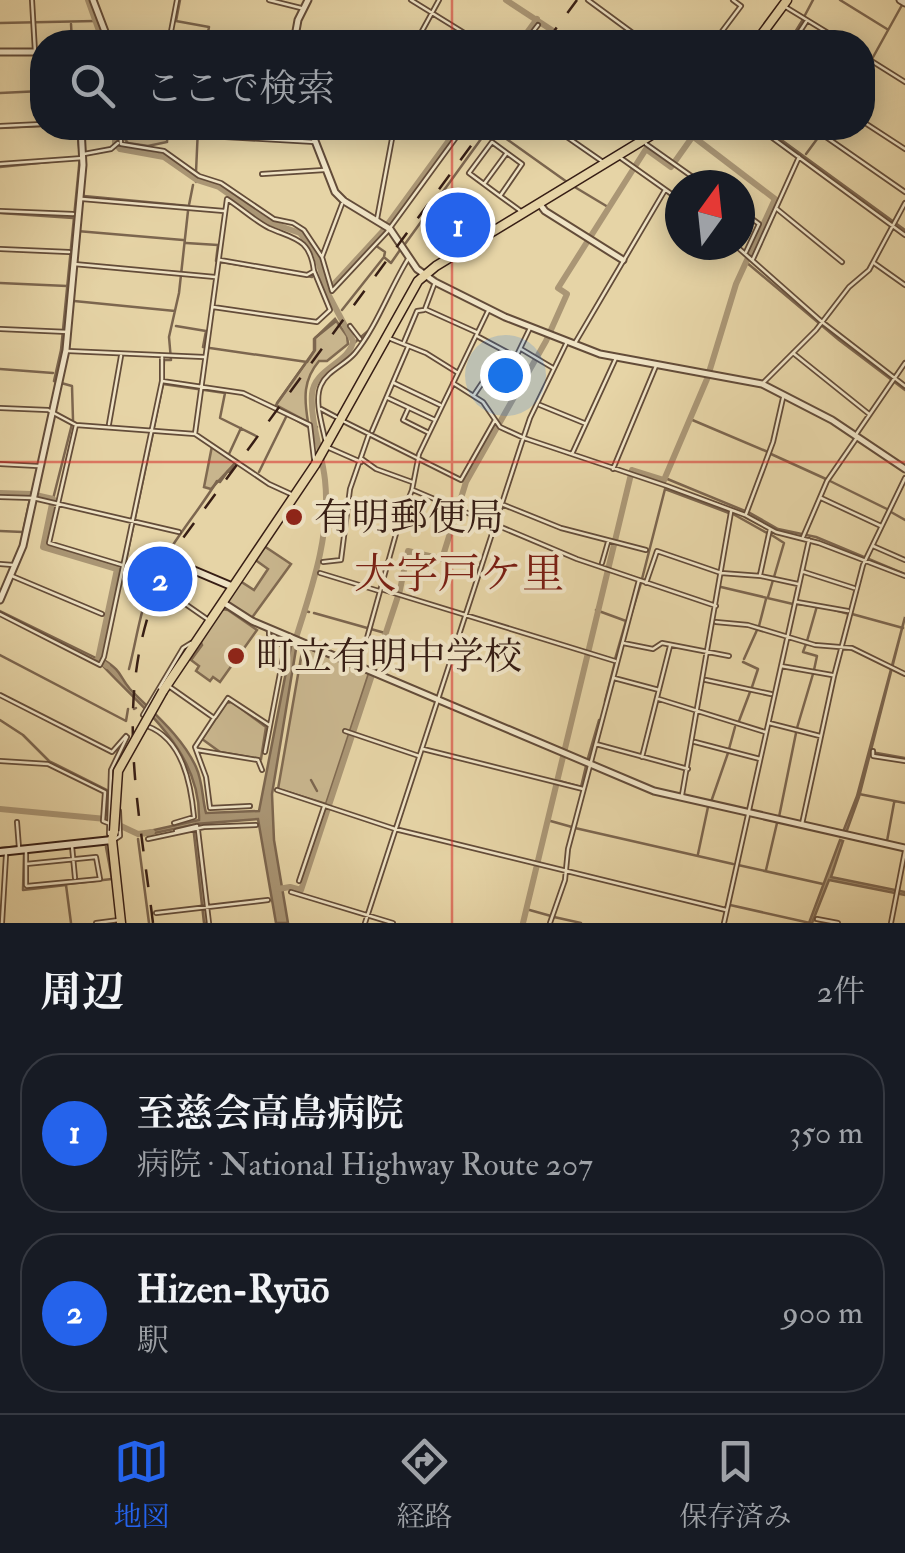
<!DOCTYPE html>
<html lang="ja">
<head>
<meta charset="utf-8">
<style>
	body { margin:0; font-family:"IM FELL Double Pica","Noto Serif JP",serif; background:#20242c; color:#f1f3f6 }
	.compass { position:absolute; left:665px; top:170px; width:90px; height:90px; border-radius:50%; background:#171b24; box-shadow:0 5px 25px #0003; rotate:15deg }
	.you { position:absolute; left:505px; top:375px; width:35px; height:35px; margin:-25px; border:8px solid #fff; border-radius:50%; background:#1a73e8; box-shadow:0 0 0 15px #1a73e833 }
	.badge { display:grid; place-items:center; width:65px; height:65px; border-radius:50%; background:#2563eb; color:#fff; font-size:32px; font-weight:700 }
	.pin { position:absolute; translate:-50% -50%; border:5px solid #fff; box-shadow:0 2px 10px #0006 }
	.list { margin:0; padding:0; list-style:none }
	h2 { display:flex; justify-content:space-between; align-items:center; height:130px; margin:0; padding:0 40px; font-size:42px }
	h2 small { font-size:32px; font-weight:400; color:#9ea1a6 }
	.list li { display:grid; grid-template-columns:65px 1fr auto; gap:30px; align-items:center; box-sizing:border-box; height:160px; margin:0 20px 20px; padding:0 20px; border:2px solid #363941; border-radius:40px }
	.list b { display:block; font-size:38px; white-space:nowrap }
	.list p { margin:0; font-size:32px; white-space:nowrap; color:#9ea1a6 }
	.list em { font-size:32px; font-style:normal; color:#9ea1a6 }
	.icon { flex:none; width:55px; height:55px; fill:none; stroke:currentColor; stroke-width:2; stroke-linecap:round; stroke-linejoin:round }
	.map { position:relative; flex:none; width:905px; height:923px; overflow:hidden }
	.search { position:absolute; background:#171b24; box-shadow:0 5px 25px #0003; left:30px; right:30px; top:30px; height:110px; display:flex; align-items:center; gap:25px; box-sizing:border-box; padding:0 35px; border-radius:40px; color:#9ea1a6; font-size:38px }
	.sheet { height:490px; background:#171b24 }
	nav { display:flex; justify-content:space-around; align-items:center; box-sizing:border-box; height:140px; border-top:2px solid #363941; background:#171b24; font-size:28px; color:#9ea1a6 }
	nav a { display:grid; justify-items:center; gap:5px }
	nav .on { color:#2563eb }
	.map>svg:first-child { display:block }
	.green { fill:#c8b58d; stroke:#806a51; stroke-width:2.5 }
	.water { fill:#aa9675; stroke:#7c664f; stroke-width:2.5 }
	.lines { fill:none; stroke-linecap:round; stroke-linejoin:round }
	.stream { stroke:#7c664f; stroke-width:2.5 }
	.river { stroke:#aa9675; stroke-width:6 }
	.minor-casing { stroke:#634c39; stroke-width:6 }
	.tertiary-casing { stroke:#634c39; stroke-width:9 }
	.secondary-casing { stroke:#371e15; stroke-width:10 }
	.trunk-casing { stroke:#371e15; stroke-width:11 }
	.minor { stroke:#efe3c5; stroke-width:2.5 }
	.tertiary { stroke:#efe3c5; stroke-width:5 }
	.secondary { stroke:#efe3c5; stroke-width:6 }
	.trunk { stroke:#e6d4a6; stroke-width:8 }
	.rail { stroke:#371e15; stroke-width:2.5; stroke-dasharray:18 18; stroke-linecap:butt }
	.trunk-bridge-casing { stroke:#371e15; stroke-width:11; stroke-linecap:butt }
	.trunk-bridge { stroke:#e6d4a6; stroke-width:8 }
	.grid { fill:none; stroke:#d62828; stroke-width:2.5; stroke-opacity:0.55 }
	.poi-dot { fill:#8f2418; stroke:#efe3c5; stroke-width:4 }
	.labels { text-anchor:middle; stroke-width:8; stroke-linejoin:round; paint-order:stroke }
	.poi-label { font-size:38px; fill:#371e15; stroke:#efe3c5; text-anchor:start }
	.quarter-label { font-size:42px; fill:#7a1f14; stroke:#efe3c5 }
</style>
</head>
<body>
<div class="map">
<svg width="905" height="923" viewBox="0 0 905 923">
	<rect width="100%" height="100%" fill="#e6d4a6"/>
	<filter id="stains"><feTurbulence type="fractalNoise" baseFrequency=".002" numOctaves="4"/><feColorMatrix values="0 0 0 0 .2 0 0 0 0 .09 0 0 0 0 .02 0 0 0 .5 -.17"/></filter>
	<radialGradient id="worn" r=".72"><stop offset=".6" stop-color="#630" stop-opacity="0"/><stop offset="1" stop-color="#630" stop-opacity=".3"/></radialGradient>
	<path class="green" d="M125 128H168L167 142 148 146 128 143 124 138Z
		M335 319 347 336 348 344 327 361H319C303 380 304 398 308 422L276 405 314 351V339Z
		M212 446 235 463 211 489 204 487Z
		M264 546 291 564 251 619 225 601 240 581 254 590 268 569 254 559Z
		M221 609 228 610 257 630 220 682 213 677 210 681 196 671 199 666 191 660 202 645 200 640Z
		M303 646 369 673 326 804 278 789Z
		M232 702 266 727 261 759 220 752 202 739 226 703Z"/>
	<path class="water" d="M905 617 859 797 846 833 843 832 857 796Z
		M292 641 297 643 272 794 274 840 288 923H276L258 819 196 824 208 923H204L193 825 145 835V832L199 820C201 752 145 711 103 666L104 660C123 672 118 675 130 689 152 712 182 736 196 767 203 782 202 798 206 813L259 811Z
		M840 840 843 841 831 877 905 892V895L829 880 812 923H809Z"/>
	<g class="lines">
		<path class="stream" d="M180 0 176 21 209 27 206 42
			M840 0 887 29
			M804 17 813 0
			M0 23 95 21
			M71 24 72 42
			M789 42 802 21
			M872 59 902 5
			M862 73 870 62
			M0 93 42 91
			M0 128 42 126
			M491 128 567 182
			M765 128 905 230
			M822 132 825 128
			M806 154 820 135
			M0 167 58 161
			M192 177 196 172 198 128
			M196 182 197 180
			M573 186 608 207
			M84 196 189 206
			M189 205 193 185
			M0 213 73 218
			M77 231 183 240
			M186 243 218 245 216 261 312 277
			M405 244 489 128
			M385 258 391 263 400 250
			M746 262 839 340 905 390
			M0 283 67 286
			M74 301 175 311
			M342 310 384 257 385 252 372 243
			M176 326 206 331 203 347 307 362 315 350V338L335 322
			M354 343 368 331
			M0 369 53 373
			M163 384 225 393 220 418 256 436
			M277 403 305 364
			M690 419 768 452
			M154 427 163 384 164 360H171L169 337 179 293 188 211
			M229 454 241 428
			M771 454 826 479
			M259 472 287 415 308 427H317
			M665 478 750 513 778 529 816 537 905 574
			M664 480 665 482
			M830 481 887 509
			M53 499 73 420 72 386 54 381 61 350 80 156 77 128
			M891 512 905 520
			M733 514 767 533
			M0 531 23 532 31 494
			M770 534 784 543 774 577
			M117 569 124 570 153 433
			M127 571 153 577
			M642 579 665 489 729 513
			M721 587 793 604
			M768 597 773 580
			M797 604 814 606
			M827 608 849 614
			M596 610 626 621 615 659
			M0 611 98 659
			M305 611 309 612
			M314 613 385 633
			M852 614 903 628
			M629 622 641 583
			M759 626 766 599
			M807 641 817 606
			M806 644 803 652 817 656 814 670
			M0 655 126 721 128 709
			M744 659 757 630
			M743 662 758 669 752 687
			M129 669C137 638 140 608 154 579 170 543 197 514 217 481L220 482 228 471 230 472 235 462
			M605 701 615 662
			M134 709 136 708
			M0 720 23 735 49 761 107 790 106 819
			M739 721 750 692
			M797 728 813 674
			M729 749 735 727
			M871 752 905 758
			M588 758 599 720
			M311 780 317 791
			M556 780 581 787 586 766
			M859 794 905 803
			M711 802 728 753
			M779 817 796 733
			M547 820 572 827
			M575 828 733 864
			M138 839 149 923
			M887 841 894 803
			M0 848 24 846
			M24 854 23 890 66 885 71 923
			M698 854 708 807
			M738 865 823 884
			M766 870 777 823
			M68 884 112 879 106 847
			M730 905 810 923
			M526 909 551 916
			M554 917 581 923
			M813 920 830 923"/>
		<path class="river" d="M88 0 103 42
			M506 0 570 42
			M520 42 537 19
			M115 128V143L120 149 164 157 197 180 219 187 268 222 300 233 316 254 327 292 353 341C350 363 314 368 312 394 310 422 322 452 325 480 331 535 311 590 295 641
			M326 287 334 284 382 232 458 128
			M0 493 31 494 53 499 43 547 117 569 98 659 107 666
			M0 809 106 819 138 834 152 832
			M278 889 290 887 301 890 400 590 408 551 442 559 466 482 546 341 567 294 558 288 646 149 671 167 693 136
			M523 923 632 470 664 480 707 379 736 284 775 199 682 128"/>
		<g class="minor-casing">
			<path id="minor" d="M32 0 35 52 42 51
				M269 0 301 8
				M411 0 479 42
				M588 0 645 42
				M784 6 843 42
				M169 42 177 0
				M416 42 439 0
				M525 42 538 25
				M714 42 741 6 733 0
				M793 42 806 22
				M862 55 905 82
				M862 121 905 149
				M0 126 42 124
				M120 128 121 144 164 151 199 176 221 183 274 219 293 223 304 230 322 257
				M384 128 446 137
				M554 128 603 162
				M626 128 641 138
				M759 128 905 235
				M813 128 905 192
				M172 134 315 142
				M492 142 522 164 500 196 469 173Z
				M646 144 704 185
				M84 154 111 149 118 143
				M618 156 680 200
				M0 164 83 158
				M262 174 324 170
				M484 184 506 154
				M500 196 522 212
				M82 199 224 211
				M342 204 322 257 332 291 387 232 463 128
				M777 209 842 262
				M740 210 759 224 746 252
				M0 211 73 214
				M377 219 394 128
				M735 245 822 322 905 386
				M0 249 69 252
				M753 259 799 157
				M874 263 905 285
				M74 264 215 277
				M434 285 425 309 476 332
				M213 307 317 322 330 310 314 271 307 275 220 260
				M350 326 360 339
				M0 329 68 332
				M477 336 516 357 530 328
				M391 339 426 353 458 373
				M404 342 417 311 424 310
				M575 343 665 190
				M521 349 553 368
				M68 351 204 357
				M793 353 869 414
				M162 381 243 393 310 425 314 459
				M394 383 440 405
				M453 383 483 402 500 427 524 438 667 486 745 515 776 532 819 543 905 576
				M763 383 816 330 849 287 869 270 905 203
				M474 395 503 352
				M388 398 435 420
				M540 405 584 423
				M0 408 48 410 76 425 195 434 269 484 293 495
				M321 409 336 417
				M408 409 403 420 429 433
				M343 421 461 480 495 420
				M109 424 121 356
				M76 425 49 543 122 565
				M372 431 408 347
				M857 433 905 363
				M195 434 227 199C241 208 255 221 269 228 294 239 310 238 314 271
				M325 439C322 424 314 400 321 385 327 371 345 365 355 353 377 326 389 290 408 259
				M327 447 361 462
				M572 454 616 358
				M362 459 376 469 412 482
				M0 464 38 466
				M613 469 656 366
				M413 490 577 559 716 606
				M0 497 33 498 179 532
				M821 498 881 526
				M504 505 561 528 646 550
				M746 514 773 442 783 398
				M803 537 827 481 856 439
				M873 546 905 560
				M323 562 341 560 350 489 369 434
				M602 563 608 542
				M0 564 13 565
				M804 572 854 588
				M320 573 379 591
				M760 575 770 529
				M12 576 102 614
				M646 583 657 551 721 573 761 576 798 584
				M384 590 615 661
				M797 602 848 611
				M184 603 207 619
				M0 614 100 665 104 657 162 381V357
				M716 622 748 625 815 645 852 648 905 674
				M623 643 653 649 662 643 729 656
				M360 663 399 523 412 490 419 454 488 311
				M781 666 832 675
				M614 678 659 690
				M706 680 771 694
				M170 687 214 718 195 747 206 777 210 808 250 806
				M0 695 112 752 126 736
				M659 699 765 732
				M143 715 183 648 191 643
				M215 717 228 698 269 725
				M769 723 820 736
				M147 726C183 739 191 785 194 817L174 823
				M345 731 419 756
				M695 742 760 759
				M596 744 688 769
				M423 749 583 789
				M197 750 258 760 262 770
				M873 751V756L905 761
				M265 752 285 647 269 635V630
				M642 757 670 646
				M0 761 48 764 105 792 103 821 108 823
				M277 790 395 829 726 910
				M682 795 731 512
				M17 822 19 848
				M802 824 834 676 863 565 905 478
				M198 830 209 923
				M176 831 197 826
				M109 834 111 770 127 737
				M148 839 204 827 256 825
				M114 840 120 836 119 811
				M72 846 75 878
				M26 864 96 857 100 879 27 886 26 885V851
				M299 881 324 807
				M291 892 393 923
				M156 913 268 900
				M817 919 838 923
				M2 923 6 855
				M96 923 119 920
				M365 923 520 448 530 418 566 344
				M550 923 565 880 568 849 639 580
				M724 923 809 540
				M891 923 905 851"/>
		</g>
		<g class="tertiary-casing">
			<path id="tertiary" d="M93 0 109 42
				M900 0 905 3
				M294 42 298 20 308 0
				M0 52H35
				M310 128 335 192 344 201 390 229 417 269 435 282 505 317 600 354 762 384 832 420 905 469
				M539 203 545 211 623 260
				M0 600 23 546 66 350 83 165 81 128
				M224 603 252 621 654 791 905 848"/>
		</g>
		<g class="secondary-casing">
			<path id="secondary" d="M186 567 231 586
				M0 852 112 840"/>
		</g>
		<g class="trunk-casing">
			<path id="trunk" d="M756 42 787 0
				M163 691 315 465 418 281 436 266 663 128
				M114 831 112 840 121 923"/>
		</g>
		<use href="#minor" class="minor"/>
		<use href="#tertiary" class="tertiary"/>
		<use href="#secondary" class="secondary"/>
		<use href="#trunk" class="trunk"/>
		<path class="rail" d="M546 42 577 0
			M153 923C136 784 106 666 183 538L484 128"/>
		<g class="trunk-bridge-casing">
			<path id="trunk-bridge" d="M114 831 118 771 163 691"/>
		</g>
		<use href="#trunk-bridge" class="trunk-bridge"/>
	</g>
	<path class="grid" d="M452 0V42M452 128V923M0 462H905"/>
	<g class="poi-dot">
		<circle cx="294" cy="517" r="10"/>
		<circle cx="236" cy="656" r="10"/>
	</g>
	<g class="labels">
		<g class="poi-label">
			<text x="314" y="530">有明郵便局</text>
			<text x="256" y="669">町立有明中学校</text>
		</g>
		<g class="quarter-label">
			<text x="459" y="588">大字戸ケ里</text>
		</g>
	</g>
	<rect width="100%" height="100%" filter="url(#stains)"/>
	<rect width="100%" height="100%" fill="url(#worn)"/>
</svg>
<svg class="compass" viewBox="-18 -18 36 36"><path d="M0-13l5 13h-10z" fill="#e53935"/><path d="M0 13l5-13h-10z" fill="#9ea1a6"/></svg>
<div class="you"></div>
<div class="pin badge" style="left:458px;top:225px">1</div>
<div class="pin badge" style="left:160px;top:579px">2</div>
<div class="search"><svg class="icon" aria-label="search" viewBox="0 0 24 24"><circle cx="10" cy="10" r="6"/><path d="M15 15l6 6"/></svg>ここで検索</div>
</div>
<section class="sheet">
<h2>周辺<small>2件</small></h2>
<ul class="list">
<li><span class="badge">1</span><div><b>至慈会高島病院</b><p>病院 · National Highway Route 207</p></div><em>350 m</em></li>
<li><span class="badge">2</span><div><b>Hizen-Ryūō</b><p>駅</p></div><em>900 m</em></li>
</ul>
</section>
<nav>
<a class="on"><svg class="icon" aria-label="map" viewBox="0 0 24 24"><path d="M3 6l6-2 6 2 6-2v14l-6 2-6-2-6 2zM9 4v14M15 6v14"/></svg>地図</a>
<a><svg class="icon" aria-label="directions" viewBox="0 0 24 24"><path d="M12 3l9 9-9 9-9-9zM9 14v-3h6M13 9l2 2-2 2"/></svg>経路</a>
<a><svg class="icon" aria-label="saved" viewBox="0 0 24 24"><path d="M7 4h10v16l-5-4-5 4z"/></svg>保存済み</a>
</nav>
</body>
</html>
